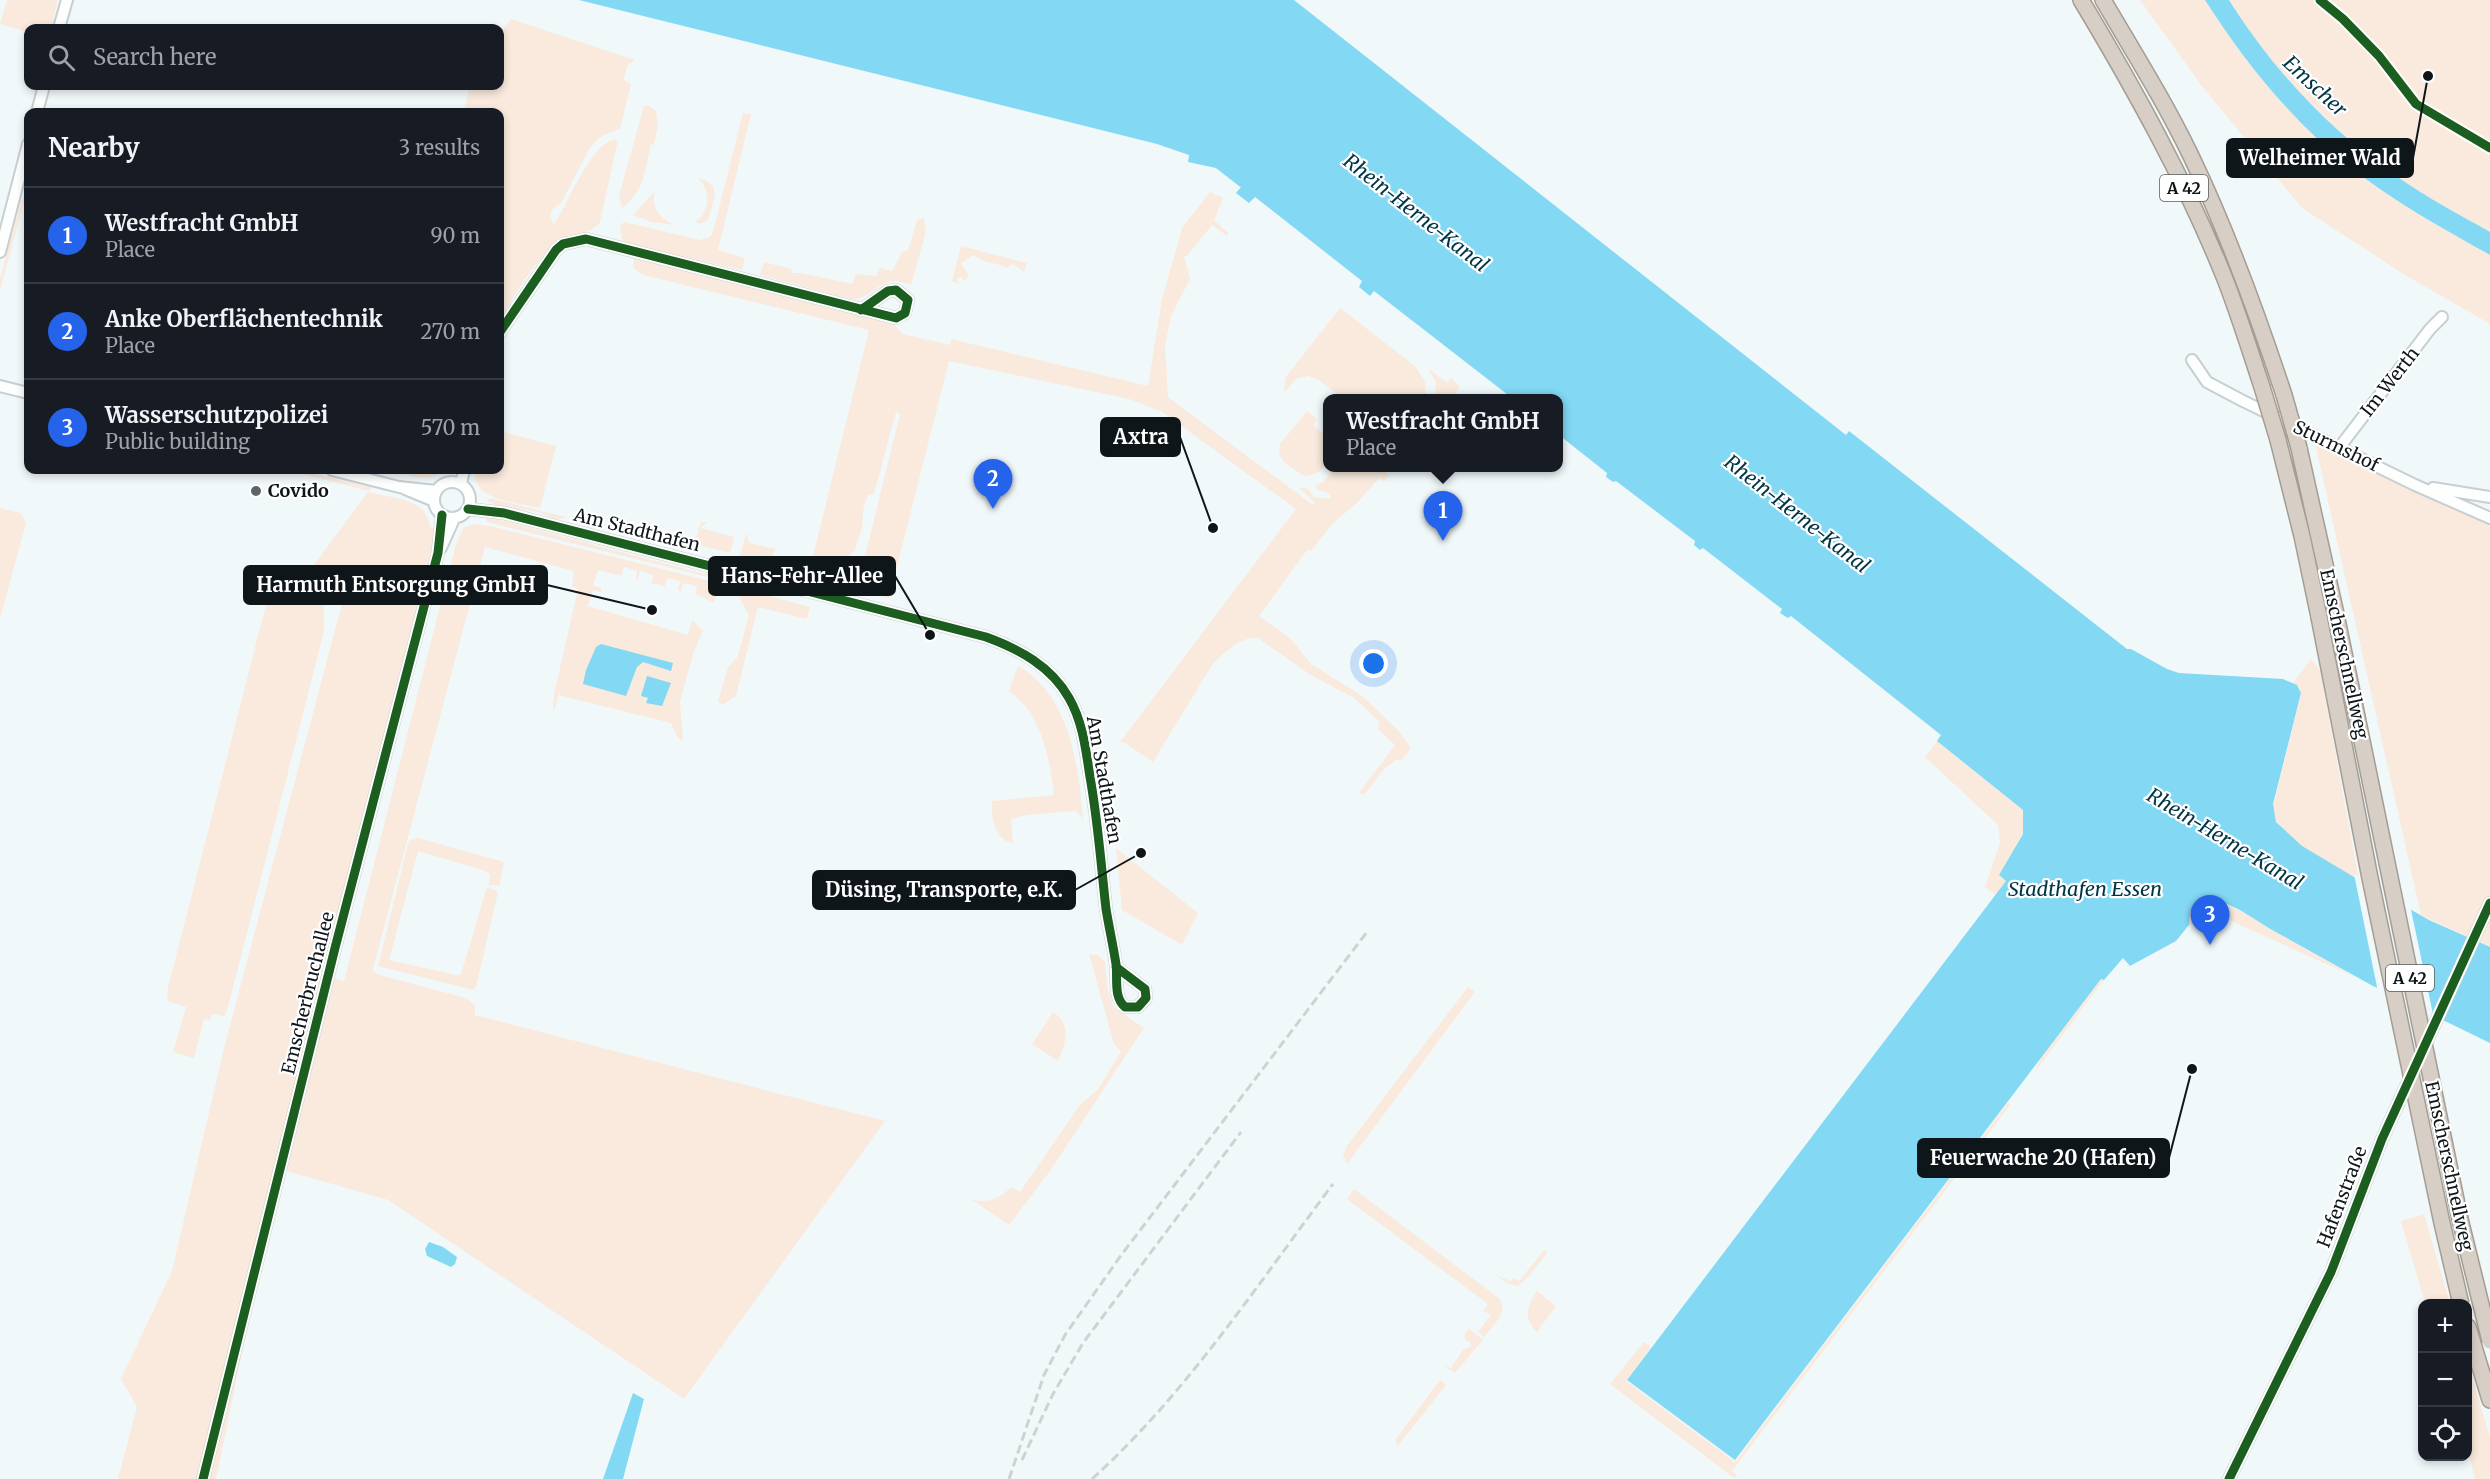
<!DOCTYPE html>
<html lang="en">
<head>
<meta charset="utf-8">
<style>
	body { margin:0; font-family:Merriweather,serif; background:#242831; color:#f1f3f6 }
	.controls { position:absolute; right:18px; bottom:18px; display:grid; overflow:hidden; border-radius:12px; box-shadow:0 3px 9px #0003 }
	.controls button { width:54px; height:54px; display:grid; place-items:center; padding:0; border:0; border-bottom:2px solid #363941; background:#171b24; color:#f1f3f6; font:30px sans-serif }
	.you { position:absolute; left:1374px; top:664px; width:21px; height:21px; margin:-15px; border:4px solid #fff; border-radius:50%; background:#1a73e8; box-shadow:0 0 0 9px #1a73e833 }
	.badge { display:grid; place-items:center; width:39px; height:39px; border-radius:50%; background:#2563eb; color:#fff; font-size:20px; font-weight:700 }
	.pin { position:absolute; translate:-50% -50px; filter:drop-shadow(0 2px 3px #0008) }
	.pin::after { content:''; position:absolute; top:32px; width:21px; height:18px; background:inherit; clip-path:polygon(0 0,100% 0,50% 100%) }
	.popup { position:absolute; left:1323px; top:394px; width:240px; height:78px; box-sizing:border-box; display:grid; place-content:center; border-radius:12px; background:#171b24; filter:drop-shadow(0 2px 4px #0005); font-size:20px; white-space:nowrap; color:#9ea1a6 }
	.popup b { font-size:22px; color:#f1f3f6 }
	.popup::after { content:''; position:absolute; left:50%; top:100%; margin-left:-12px; border:12px solid transparent; border-top-color:#171b24 }
	.list { margin:0; padding:0; list-style:none }
	h2 { display:flex; justify-content:space-between; align-items:center; height:78px; margin:0; padding:0 24px; font-size:26px }
	h2 small { font-size:20px; font-weight:400; color:#9ea1a6 }
	.list li { display:grid; grid-template-columns:39px 1fr auto; gap:18px; align-items:center; box-sizing:border-box; height:96px; padding:0 24px; border-top:2px solid #363941 }
	.list b { display:block; font-size:22px; white-space:nowrap }
	.list p { margin:0; font-size:20px; white-space:nowrap; color:#9ea1a6 }
	.list em { font-size:20px; font-style:normal; color:#9ea1a6 }
	.icon { flex:none; width:33px; height:33px; fill:none; stroke:currentColor; stroke-width:2; stroke-linecap:round; stroke-linejoin:round }
	.map { position:relative; flex:none; width:2490px; height:1479px; overflow:hidden }
	.search { position:absolute; background:#171b24; box-shadow:0 3px 9px #0003; left:24px; top:24px; width:480px; height:66px; display:flex; align-items:center; gap:15px; box-sizing:border-box; padding:0 21px; border-radius:12px; color:#9ea1a6; font-size:22px }
	.panel { position:absolute; background:#171b24; box-shadow:0 3px 9px #0003; left:24px; top:108px; width:480px; height:366px; border-radius:12px }
	.map>svg:first-child { display:block }
	.green { fill:#f9eadd }
	.water { fill:#83d8f4 }
	.pier { fill:#f1f8fa }
	.lines { fill:none; stroke-linecap:round; stroke-linejoin:round }
	.minor-casing { stroke:#c8cfd1; stroke-width:14 }
	.highway-casing { stroke:#a39d94; stroke-width:18 }
	.minor { stroke:#fdfefe; stroke-width:10 }
	.highway { stroke:#d7cec5; stroke-width:15 }
	.rail { stroke:#d0d2d2; stroke-width:3; stroke-dasharray:9 4.5; stroke-linecap:butt }
	.highway-bridge-casing { stroke:#a39d94; stroke-width:18; stroke-linecap:butt }
	.highway-bridge { stroke:#d7cec5; stroke-width:15 }
	.cycleway-casing { stroke:#fff; stroke-width:13 }
	.cycleway { stroke:#1b5e20; stroke-width:9 }
	.poi-dot { fill:#5e6568; stroke:#fff; stroke-width:2 }
	.labels { text-anchor:middle; stroke-width:4.5; stroke-linejoin:round; paint-order:stroke }
	.shield { fill:#fff; stroke:#575c5e; stroke-width:1.5 }
	.shield-label { font-size:16px; font-weight:bold; fill:#0f1619 }
	.street-label { font-size:18px; fill:#0f1619; stroke:#fff }
	.poi-label { font-size:18px; font-weight:bold; fill:#0f1619; stroke:#fff; text-anchor:start }
	.water-label { font-size:20px; font-style:italic; fill:#003545; stroke:#fff }
	.leader { fill:none; stroke:#0f1619; stroke-width:2 }
	.callout-dot { fill:#0f1619; stroke:#fff; stroke-width:2 }
	.callout { fill:#0f1619; stroke:#0f1619; stroke-width:2 }
	.callout-label { font-size:20px; text-anchor:middle; font-weight:bold; fill:#fff }
</style>
</head>
<body>
<div class="map">
<svg width="2490" height="1479" viewBox="0 0 2490 1479">
	<rect width="100%" height="100%" fill="#f1f8fa"/>
	<path class="green" d="M7 0H58L51 28H28V32L0 24Z
		M2140 0H2205C2244 61 2288 116 2344 162 2389 199 2440 227 2490 255V324L2405 275 2302 208 2201 85Z
		M2229 0H2490V232C2460 215 2428 198 2399 178 2331 132 2273 70 2229 0Z
		M511 19 635 60 627 66 624 80 631 84 620 129 603 135 591 146 561 203 552 210 550 217 554 225C567 206 594 135 618 140L600 222C590 236 572 231 559 241 533 261 517 293 500 320V112H464L470 86H500V33Z
		M644 106H650L656 111 658 126 654 145 651 144C645 169 645 191 622 208L619 195Z
		M743 113 751 114 718 250 745 258 742 270 628 244 622 240 620 226 624 222 700 240 710 237 713 232Z
		M698 178C724 184 713 200 708 220L700 224 695 222C711 210 711 191 698 178Z
		M654 192C652 209 660 219 675 225L651 222 633 215Z
		M1210 192 1223 198 1214 220 1228 233 1227 236 1212 225 1187 256H1184L1190 279 1171 316 1165 345 1168 397 1313 505 1315 503 1299 488H1307L1314 497 1329 499 1331 497 1327 492 1317 490 1315 486 1323 482 1335 468H1381V470L1389 475 1384 482 1379 478 1358 502 1333 523 1311 551 1307 550 1259 616 1291 639 1311 664 1362 696 1398 730 1410 746V749L1401 761 1397 759 1385 768 1364 795 1359 793 1395 745 1378 729 1380 722 1354 698 1311 675 1258 638C1241 636 1223 654 1212 665L1153 762 1125 743 1120 742 1296 509 1162 412 1129 399 949 361 889 598 857 589 900 414 896 412 874 494H869L864 504 862 527 855 550 840 566 839 585 808 576 869 330 643 275 633 267 634 258 895 325 902 334 950 345 951 339 1148 386 1162 299 1182 228Z
		M22 198 25 199 0 290V278Z
		M924 218 926 231 911 285C879 271 876 300 850 299L760 275 764 262 791 269 792 273H802L852 284 856 274 876 276 879 268 892 271 902 252 908 250 917 220Z
		M961 246 1027 263 1024 272 1013 264 1006 268C995 261 982 264 974 255L961 263 969 276 964 281 961 277 957 279 959 284 952 281Z
		M1340 308 1415 366 1425 381 1426 398H1342L1319 380 1308 376 1297 378 1284 393 1285 378Z
		M1428 368 1447 383 1451 378 1460 387 1452 398H1435L1436 383Z
		M1307 411 1317 419 1313 425 1324 435 1327 431C1328 453 1333 472 1305 476 1293 469 1275 461 1280 444Z
		M500 431 556 446 540 508C517 502 471 501 475 470H500Z
		M2315 443 2490 524V947L2421 915Z
		M287 470H299L364 486H373L369 491Z
		M391 470H443C430 485 407 474 391 470Z
		M368 492C391 498 428 498 430 527L436 530 328 977 344 981 456 544 463 528 474 524 490 526 718 583 719 590 714 603 695 594 697 586 683 583 681 591 678 590 680 581 667 578 665 586 651 583 654 575 640 571 638 580 636 579 637 571 624 567 621 576 598 570 593 586 602 588 601 592 593 590 588 606 688 635 692 620 703 630 693 654 680 702 683 741 677 737 671 723 558 695 555 710 553 709 554 694 578 589 572 586 574 571 485 547 373 969 374 972 383 976 466 998 475 1005V1015L885 1121 684 1399 388 1200 280 1169 216 1479H118L137 1407 121 1379 172 1271 224 1048 347 585 308 573Z
		M490 498 557 515 568 517 554 520C545 511 524 509 511 509 504 509 495 504 487 501Z
		M0 508 21 513 26 523 0 619Z
		M485 516 705 574 706 571 717 576 720 580 487 522Z
		M701 522H707L700 528 734 537 730 553 694 544Z
		M746 533 749 543 776 549 769 563 740 556Z
		M284 580 315 588 324 595V631L227 1011 224 1016 212 1014 210 1020 204 1019 194 1058 173 1052 186 1007 167 1001 168 988 270 589 276 582Z
		M743 589 810 607 807 619 758 607 736 696 722 705 718 701 728 668 738 656 749 615 738 595Z
		M2311 659 2320 670 2359 880C2333 865 2279 841 2272 810L2301 694 2299 687 2293 683Z
		M1018 666C1071 695 1080 771 1083 825L1081 816 1075 811 1027 815 1011 819 1013 843C995 841 991 818 992 801L1054 795C1051 767 1044 731 1027 708 1022 702 1015 696 1009 691Z
		M1937 741 2023 810V833L1999 875 2006 881 1996 895 1985 887 2000 843 1998 825 1925 757Z
		M418 838 504 862 499 886 489 885 490 874 483 870 418 851 389 960 456 975 461 974 487 887 498 892 476 987 473 990 378 966 408 844 410 840Z
		M1116 848 1198 913 1182 945 1122 910Z
		M2214 903C2237 905 2253 919 2272 930 2300 947 2329 962 2357 978L2220 916 2189 925V911L2202 905Z
		M1089 954 1097 955 1105 962 1107 986 1113 1007 1144 1028 1050 1171 1009 1225 971 1199C988 1204 999 1199 1011 1187L1020 1192 1079 1106 1099 1088 1121 1051 1114 1044Z
		M2101 979 2104 980 2035 1072 2040 1060Z
		M1468 987 1475 992 1347 1164 1343 1155 1347 1146Z
		M1053 1012C1072 1024 1066 1043 1058 1061L1032 1044Z
		M2008 1103 2011 1104 1732 1471 1737 1475 1734 1478 1610 1384 1644 1342 1651 1347 1626 1381 1735 1462Z
		M1354 1189 1500 1299C1508 1313 1493 1326 1484 1337L1478 1332 1491 1315 1483 1311 1488 1304 1347 1199Z
		M2424 1214 2450 1303H2425L2401 1221Z
		M1544 1250 1547 1253 1530 1275 1518 1286 1509 1284 1495 1275 1511 1281 1513 1278 1519 1281Z
		M1537 1291 1556 1306 1537 1332C1523 1319 1527 1305 1537 1291Z
		M1469 1329 1483 1340 1455 1373 1443 1365 1451 1368 1463 1350 1471 1346 1470 1342 1465 1340V1333Z
		M2468 1361 2490 1438V1479H2475L2468 1451Z
		M1440 1380 1446 1385 1397 1447 1396 1439Z"/>
	<path class="water" d="M579 0H1294L1846 435 1849 431 2127 649H2131L2167 669 2179 673 2283 679 2297 685 2301 693 2273 804 2276 822 2302 846 2359 880 2429 920 2490 947V1043L2373 986 2272 930 2240 910 2227 904 2214 903 2202 905 2190 911 2189 925 2176 941 2130 966 2123 958 2104 980 2101 979 1735 1460 1627 1380 2006 881 1999 875 2023 834V810L1937 741 1941 735 1791 616 1788 618 1780 613 1782 609 1703 548 1700 550 1694 545 1695 541 1616 481 1613 482 1606 477 1607 473 1559 435 1558 398H1512L1374 291 1370 296 1359 287 1362 281 1255 197 1249 203 1236 193 1241 187 1239 186 1216 168 1188 162 1189 155 1157 144Z
		M2205 0H2229C2273 70 2331 132 2399 178 2428 198 2460 215 2490 232V255C2440 227 2389 199 2344 162 2288 116 2244 61 2205 0Z
		M601 644 673 663 671 671 643 662 637 667 626 696 583 684 586 670 596 647Z
		M647 676 671 683 662 706 646 703 648 698 641 696Z
		M429 1242 443 1247 457 1257 455 1264 451 1267 427 1256 425 1249Z
		M633 1393 644 1399 623 1479H603Z"/>
	<path class="pier" d="M2354 874 2410 905 2434 1019 2378 992Z"/>
	<g class="lines">
		<g class="minor-casing">
			<path id="minor" d="M59 28 67 0
				M37 112 44 86
				M0 252 28 144
				M500 332 556 250 563 244 586 239 896 318 905 313 908 300 896 290 888 291 861 310
				M2192 360 2207 382 2243 401 2415 485 2490 518
				M0 386 28 393
				M2339 448 2430 329 2442 317
				M332 470 399 487 436 491
				M434 500a18 18 0 1 1 36 0a18 18 0 1 1-36 0Z
				M461 484 464 470
				M2433 488 2490 497
				M405 489 434 501
				M468 509 504 513 986 637C1019 649 1051 666 1069 698 1083 722 1086 751 1090 777 1098 821 1101 865 1106 909 1109 927 1113 945 1116 964 1118 977 1113 997 1125 1007H1138L1146 998 1145 989 1116 967
				M441 548 454 519
				M203 1479 335 948 438 553 442 515
				M2229 1479 2331 1272 2382 1139 2490 903"/>
		</g>
		<g class="highway-casing">
			<path id="highway" d="M2081 0C2135 90 2186 182 2225 279 2239 315 2250 351 2262 387
				M2103 0C2133 51 2165 102 2191 156 2228 233 2257 313 2284 395
				M2278 440 2302 536 2319 617
				M2299 448 2336 614
				M2468 1327 2490 1400"/>
		</g>
		<use href="#minor" class="minor"/>
		<use href="#highway" class="highway"/>
		<path class="rail" d="M1022 1460 1053 1394 1083 1343 1241 1132
			M1009 1479 1044 1375 1065 1335 1122 1254 1367 932
			M1092 1479C1186 1394 1257 1285 1333 1184"/>
		<g class="highway-bridge-casing">
			<path id="highway-bridge" d="M2262 387 2278 440
				M2284 395 2299 448
				M2336 614 2460 1219 2490 1341
				M2319 617 2370 878 2442 1223 2461 1304"/>
		</g>
		<use href="#highway-bridge" class="highway-bridge"/>
		<g class="cycleway-casing">
			<path id="cycleway" d="M2320 0 2343 19 2379 56 2416 104 2490 148
				M500 332 556 250 563 244 586 239 896 318 905 313 908 300 896 290 888 291 861 310
				M468 509 504 513 986 637C1019 649 1051 666 1069 698 1083 722 1086 751 1090 777 1098 821 1101 865 1106 909 1109 927 1113 945 1116 964 1118 977 1113 997 1125 1007H1138L1146 998 1145 989 1116 967
				M203 1479 335 948 438 553 442 515
				M2229 1479 2331 1272 2382 1139 2490 903"/>
		</g>
		<use href="#cycleway" class="cycleway"/>
	</g>
	<circle class="poi-dot" cx="256" cy="491" r="6"/>
	<g class="labels">
		<g class="shield">
			<rect x="2160" y="175" width="48" height="26" rx="4.5"/>
			<rect x="2386" y="965" width="48" height="26" rx="4.5"/>
		</g>
		<g class="shield-label">
			<text x="2184" y="194">A 42</text>
			<text x="2410" y="984">A 42</text>
		</g>
		<g class="street-label">
			<text transform="translate(2390 382) rotate(-52)" y="6">Im Werth</text>
			<text transform="translate(2336 446) rotate(26)" y="6">Sturmshof</text>
			<text transform="translate(637 530) rotate(14)" y="6">Am Stadthafen</text>
			<text transform="translate(2344 654) rotate(78)" y="6">Emscherschnellweg</text>
			<text transform="translate(1104 780) rotate(80)" y="6">Am Stadthafen</text>
			<text transform="translate(308 993) rotate(-76)" y="6">Emscherbruchallee</text>
			<text transform="translate(2449 1166) rotate(78)" y="6">Emscherschnellweg</text>
			<text transform="translate(2342 1197) rotate(-69)" y="6">Hafenstraße</text>
		</g>
		<g class="poi-label">
			<text x="268" y="497">Covido</text>
		</g>
		<g class="water-label">
			<text transform="translate(2315 86) rotate(43)" y="7">Emscher</text>
			<text transform="translate(1416 213) rotate(38)" y="7">Rhein-Herne-Kanal</text>
			<text transform="translate(1797 514) rotate(38)" y="7">Rhein-Herne-Kanal</text>
			<text transform="translate(2225 839) rotate(31)" y="7">Rhein-Herne-Kanal</text>
			<text x="2085" y="896">Stadthafen Essen</text>
		</g>
	</g>
	<path class="leader" d="M2428 76L2413 158M1213 528L1180 437M930 635L895 576M652 610L547 585M1141 853L1075 890M2192 1069L2169 1158"/>
	<g class="callout-dot">
		<circle cx="2428" cy="76" r="6"/>
		<circle cx="1213" cy="528" r="6"/>
		<circle cx="930" cy="635" r="6"/>
		<circle cx="652" cy="610" r="6"/>
		<circle cx="1141" cy="853" r="6"/>
		<circle cx="2192" cy="1069" r="6"/>
	</g>
	<g class="callout">
		<rect x="2227" y="139" width="186" height="38" rx="6"/>
		<rect x="1101" y="418" width="79" height="38" rx="6"/>
		<rect x="709" y="557" width="186" height="38" rx="6"/>
		<rect x="244" y="566" width="303" height="38" rx="6"/>
		<rect x="813" y="871" width="262" height="38" rx="6"/>
		<rect x="1918" y="1139" width="251" height="38" rx="6"/>
	</g>
	<g class="callout-label">
		<text x="2320" y="165">Welheimer Wald</text>
		<text x="1141" y="444">Axtra</text>
		<text x="802" y="583">Hans-Fehr-Allee</text>
		<text x="396" y="592">Harmuth Entsorgung GmbH</text>
		<text x="944" y="897">Düsing, Transporte, e.K.</text>
		<text x="2043" y="1165">Feuerwache 20 (Hafen)</text>
	</g>
</svg>
<div class="controls">
<button>+</button>
<button>−</button>
<button><svg class="icon" aria-label="locate" viewBox="0 0 24 24"><circle cx="12" cy="12" r="6"/><path d="M12 2v4M12 18v4M2 12h4M18 12h4"/></svg></button>
</div>
<div class="you"></div>
<div class="pin badge" style="left:1443px;top:541px">1</div>
<div class="popup"><b>Westfracht GmbH</b>Place</div>
<div class="pin badge" style="left:993px;top:509px">2</div>
<div class="pin badge" style="left:2210px;top:945px">3</div>
<div class="search"><svg class="icon" aria-label="search" viewBox="0 0 24 24"><circle cx="10" cy="10" r="6"/><path d="M15 15l6 6"/></svg>Search here</div>
<section class="panel">
<h2>Nearby<small>3 results</small></h2>
<ul class="list">
<li><span class="badge">1</span><div><b>Westfracht GmbH</b><p>Place</p></div><em>90 m</em></li>
<li><span class="badge">2</span><div><b>Anke Oberflächentechnik</b><p>Place</p></div><em>270 m</em></li>
<li><span class="badge">3</span><div><b>Wasserschutzpolizei</b><p>Public building</p></div><em>570 m</em></li>
</ul>
</section>
</div>
</body>
</html>
